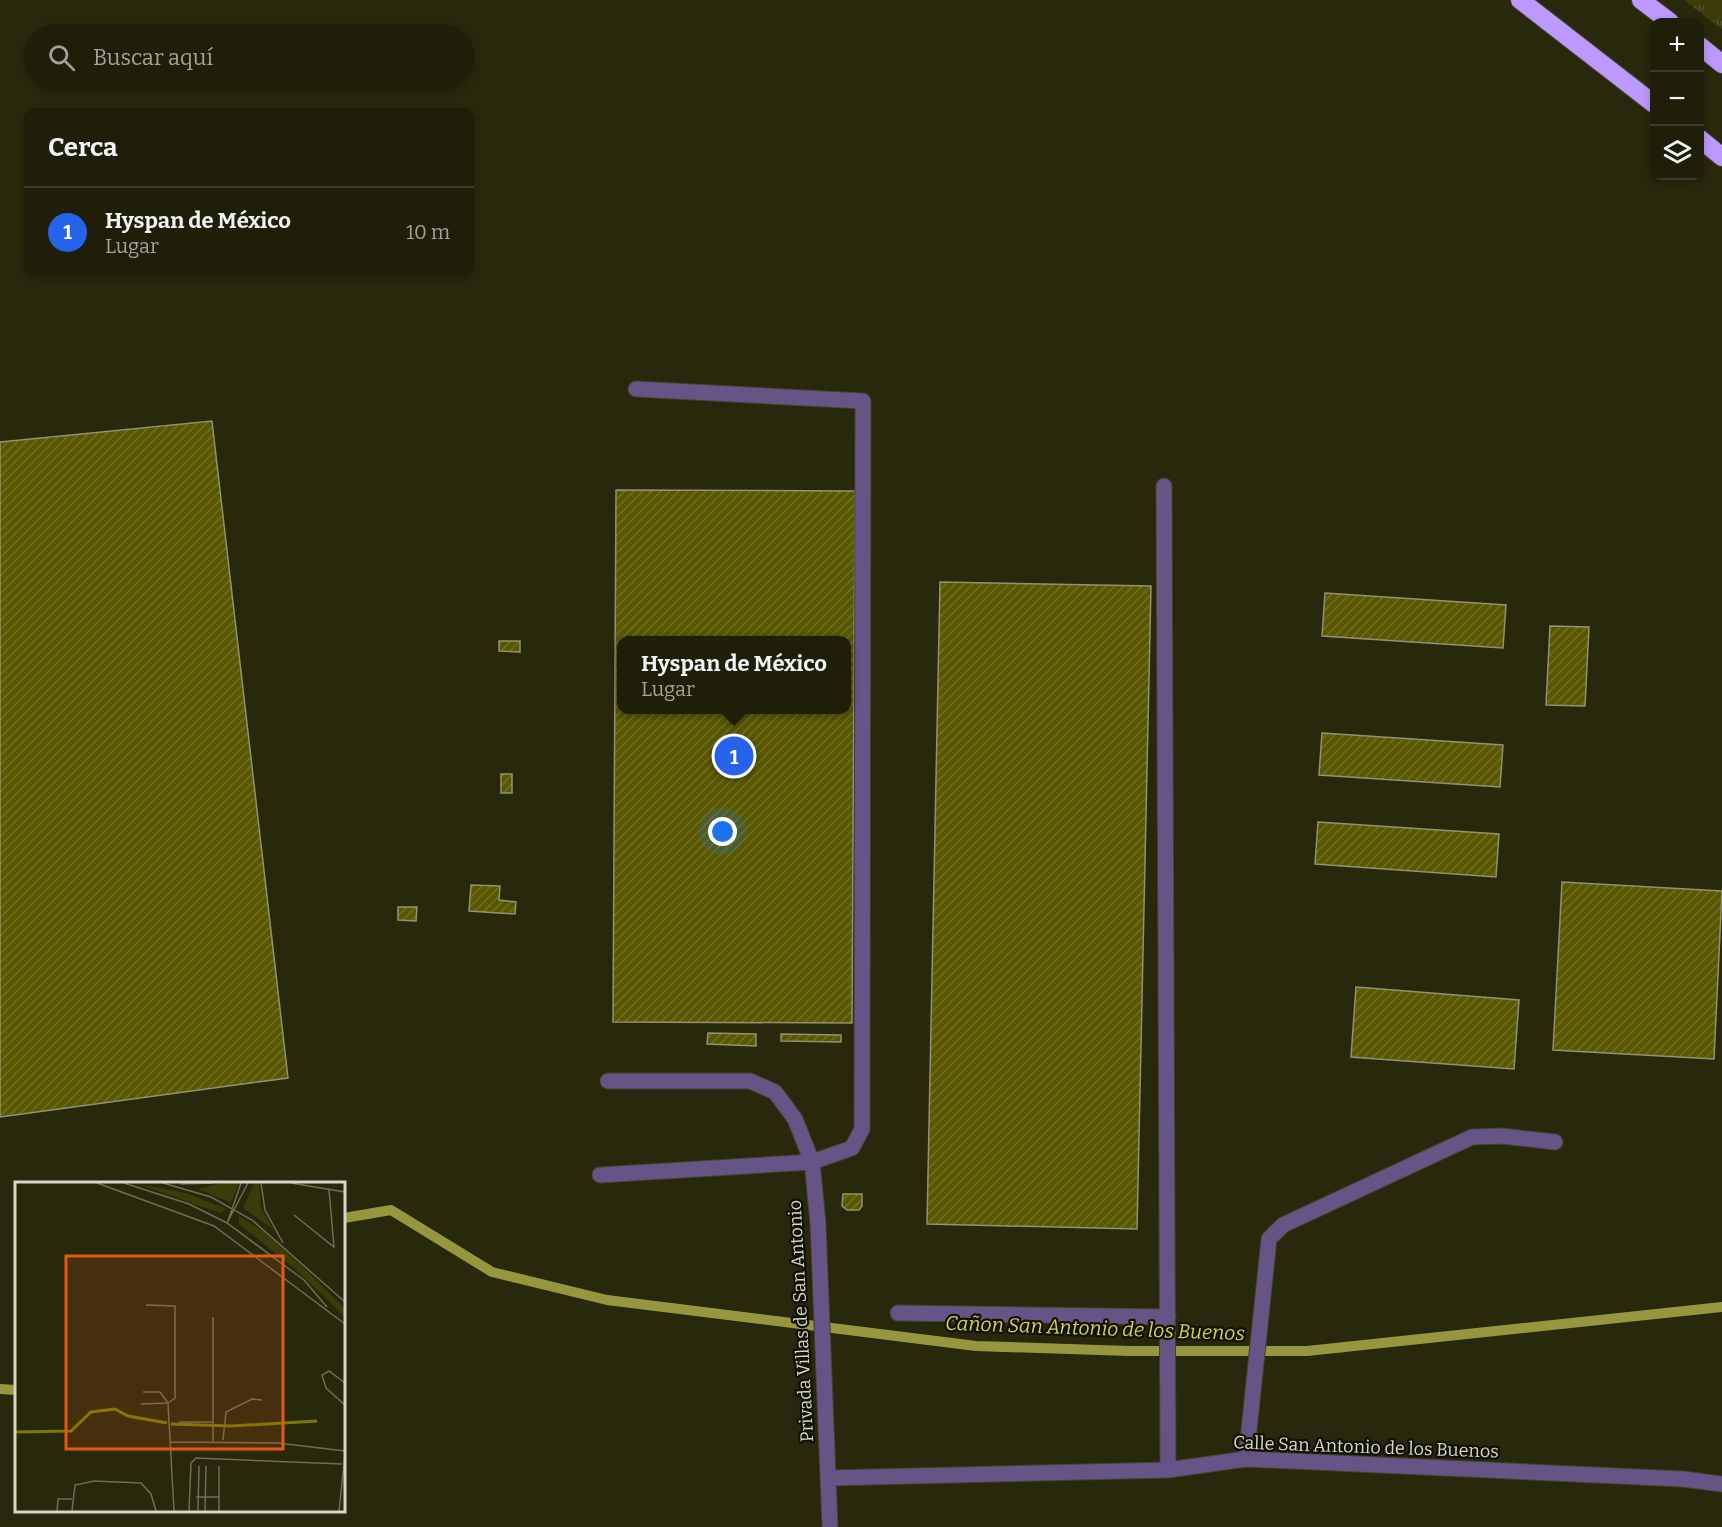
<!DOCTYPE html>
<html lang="es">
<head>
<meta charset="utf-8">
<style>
	body { margin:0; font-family:Bitter,serif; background:#262712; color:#f1f3f6 }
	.controls { position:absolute; right:18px; top:18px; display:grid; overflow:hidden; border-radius:12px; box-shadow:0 3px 9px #0003 }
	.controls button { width:54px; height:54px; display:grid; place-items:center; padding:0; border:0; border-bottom:2px solid #3c3c2a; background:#1e1e09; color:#f1f3f6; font:30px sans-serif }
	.you { position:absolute; left:723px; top:832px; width:21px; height:21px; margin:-15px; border:4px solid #fff; border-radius:50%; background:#1a73e8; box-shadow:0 0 0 9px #1a73e833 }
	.badge { display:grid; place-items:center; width:39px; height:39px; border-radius:50%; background:#2563eb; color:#fff; font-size:20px; font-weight:700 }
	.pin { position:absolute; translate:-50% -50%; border:3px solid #fff; box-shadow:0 2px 6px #0006 }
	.popup { position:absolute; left:617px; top:636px; width:234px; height:78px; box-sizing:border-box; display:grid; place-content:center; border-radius:12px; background:#1e1e09; filter:drop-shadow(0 2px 4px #0005); font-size:20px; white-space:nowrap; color:#a1a29c }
	.popup b { font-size:22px; color:#f1f3f6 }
	.popup::after { content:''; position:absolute; left:50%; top:100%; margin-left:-12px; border:12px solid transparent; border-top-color:#1e1e09 }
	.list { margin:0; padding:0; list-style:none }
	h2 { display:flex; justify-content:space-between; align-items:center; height:78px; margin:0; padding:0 24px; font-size:26px }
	h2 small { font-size:20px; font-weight:400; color:#a1a29c }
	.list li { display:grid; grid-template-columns:39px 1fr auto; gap:18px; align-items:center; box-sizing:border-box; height:90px; padding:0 24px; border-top:2px solid #3c3c2a }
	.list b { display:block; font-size:22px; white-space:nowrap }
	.list p { margin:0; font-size:20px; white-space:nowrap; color:#a1a29c }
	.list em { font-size:20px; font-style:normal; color:#a1a29c }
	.icon { flex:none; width:33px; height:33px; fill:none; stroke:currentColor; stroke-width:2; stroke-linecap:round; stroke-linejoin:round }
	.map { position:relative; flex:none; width:1722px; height:1527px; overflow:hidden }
	.search { position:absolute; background:#1e1e09; box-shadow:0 3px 9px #0003; left:24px; top:24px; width:450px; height:66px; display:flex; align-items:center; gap:15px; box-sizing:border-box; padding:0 21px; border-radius:33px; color:#a1a29c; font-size:22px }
	.panel { position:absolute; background:#1e1e09; box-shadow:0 3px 9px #0003; left:24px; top:108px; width:450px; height:168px; border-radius:12px }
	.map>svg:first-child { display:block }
	.grass { fill:url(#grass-tufts) }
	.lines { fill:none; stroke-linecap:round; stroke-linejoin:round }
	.stream { stroke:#98963c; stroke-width:10 }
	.building { fill:url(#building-hatch); stroke:#919273; stroke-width:1.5; fill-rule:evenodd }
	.minor-casing { stroke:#44442a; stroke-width:17 }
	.highway-casing { stroke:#44442a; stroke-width:20 }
	.minor { stroke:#665487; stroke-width:15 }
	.highway { stroke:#bd98fe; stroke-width:18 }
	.labels { text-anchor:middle; stroke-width:4.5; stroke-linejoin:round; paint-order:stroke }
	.street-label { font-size:18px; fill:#d8d8c8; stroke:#101005 }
	.water-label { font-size:20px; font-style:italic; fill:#d3d34d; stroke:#101005 }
	.inset-river { fill:none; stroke:#7c7a00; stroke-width:3 }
	.inset-road { fill:none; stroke:#6e6e57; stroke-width:1.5 }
	.view { fill:#e8590c; fill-opacity:0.15; stroke:#e8590c; stroke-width:3 }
	.inset-edge { fill:none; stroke:#d8d8c8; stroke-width:3 }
</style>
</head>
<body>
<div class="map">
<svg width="1722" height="1527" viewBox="0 0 1722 1527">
	<defs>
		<pattern id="grass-tufts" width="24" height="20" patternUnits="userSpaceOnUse" patternTransform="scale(1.5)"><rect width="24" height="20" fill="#3c3c0a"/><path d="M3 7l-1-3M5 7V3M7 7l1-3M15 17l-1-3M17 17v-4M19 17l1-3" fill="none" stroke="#57572c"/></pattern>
		<pattern id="building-hatch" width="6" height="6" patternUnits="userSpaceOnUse" patternTransform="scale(1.5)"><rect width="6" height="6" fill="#595800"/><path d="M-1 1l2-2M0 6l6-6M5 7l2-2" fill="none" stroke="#706f24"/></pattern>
	</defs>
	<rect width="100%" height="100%" fill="#28280c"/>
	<path class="grass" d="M1684 0H1722V29Z"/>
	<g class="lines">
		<path class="stream" d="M344 1218 391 1210 492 1272 607 1300 976 1346 1129 1351H1307L1722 1307
			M0 1389 16 1390"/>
	</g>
	<path class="building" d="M212 421 288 1078 0 1117V442Z
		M616 490 855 491 852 1023 613 1022ZM622 640H846V710H622Z
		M940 582 1151 586 1137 1229 927 1224Z
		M1325 593 1506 605 1503 648 1322 636Z
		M1550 626 1589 627 1585 706 1546 705Z
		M499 641H520V652L499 651Z
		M1322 733 1503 745 1500 787 1319 775Z
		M501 774H512V793H501Z
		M1318 822 1499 834 1496 877 1315 864Z
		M1562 882 1722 891 1714 1059 1553 1050Z
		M471 885 500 886 499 900 516 902 515 914 469 911Z
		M398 907H417L416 921 398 920Z
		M1356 987 1519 1000 1514 1069 1351 1057Z
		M708 1033 756 1034V1046L707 1044Z
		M781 1034 841 1035V1042L781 1041Z
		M843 1194H862V1206L859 1210H847L842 1206Z"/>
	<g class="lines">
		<g class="minor-casing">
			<path id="minor" d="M636 389 863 401 862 1129 852 1148 812 1162 818 1223 830 1527
				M1164 486 1168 1470
				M600 1175 812 1162 795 1119 775 1092 750 1081H608
				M898 1313 1168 1317
				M1246 1459 1269 1239 1283 1225 1472 1137 1502 1136 1555 1142
				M828 1478 1168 1470 1246 1459 1683 1479 1722 1484"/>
		</g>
		<g class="highway-casing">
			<path id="highway" d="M1520 0 1654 104
				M1641 0 1670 22
				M1700 46 1722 64
				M1700 139 1722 157"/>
		</g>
		<use href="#minor" class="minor"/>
		<use href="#highway" class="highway"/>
	</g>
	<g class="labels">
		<g class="street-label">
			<text transform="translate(801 1321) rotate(-93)" y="6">Privada Villas de San Antonio</text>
			<text transform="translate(1366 1447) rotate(2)" y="6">Calle San Antonio de los Buenos</text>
		</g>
		<g class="water-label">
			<text transform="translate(1095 1328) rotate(2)" y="7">Cañon San Antonio de los Buenos</text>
		</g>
	</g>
	<g transform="translate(15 1182)">
		<rect width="330" height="330" fill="#28280c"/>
		<path d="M206 1H224L216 21 183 7ZM239 1H244L246 26 258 47 228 26ZM123 2 171 11 211 27 205 31ZM224 34 248 49 293 90 330 127V135L279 86 224 42Z" fill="#3c3c0a"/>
		<path class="inset-river" d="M156 242 216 244 302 239M0 250 56 249 76 230 100 227 113 234 152 241"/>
		<path class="inset-road" d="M82 1 199 44 330 142M109 1 174 22 212 41 289 98 312 125M148 1 196 15 237 38 330 120M246 1 250 28 268 61M276 1 330 10M166 2 198 1M279 33 319 65 314 8M213 39 226 1M212 41 233 1M131 123 160 124V216L153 221 159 329M198 135V259M330 201 314 189 307 193 311 206 330 223M126 222 153 221 145 210H128M164 240H198M208 258 211 230 237 217 247 218M155 260 263 261 330 269M204 284V329M181 315H204M42 329 43 317H57M57 329 60 303 79 299 126 301 136 312 141 329M174 329 176 281 181 276 327 282M183 329 184 284M190 329 191 284M324 329 330 273"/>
		<path class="view" d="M51 74H268V267H51Z"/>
		<rect width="330" height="330" class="inset-edge"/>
	</g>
</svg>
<div class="controls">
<button>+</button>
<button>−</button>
<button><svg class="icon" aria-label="layers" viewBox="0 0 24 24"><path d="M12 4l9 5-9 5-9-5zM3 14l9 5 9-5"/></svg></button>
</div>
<div class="you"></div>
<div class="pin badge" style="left:734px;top:756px">1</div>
<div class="popup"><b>Hyspan de México</b>Lugar</div>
<div class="search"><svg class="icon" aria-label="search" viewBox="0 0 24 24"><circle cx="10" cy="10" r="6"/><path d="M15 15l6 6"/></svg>Buscar aquí</div>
<section class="panel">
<h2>Cerca<small></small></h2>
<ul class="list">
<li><span class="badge">1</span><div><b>Hyspan de México</b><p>Lugar</p></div><em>10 m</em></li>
</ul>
</section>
</div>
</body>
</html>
